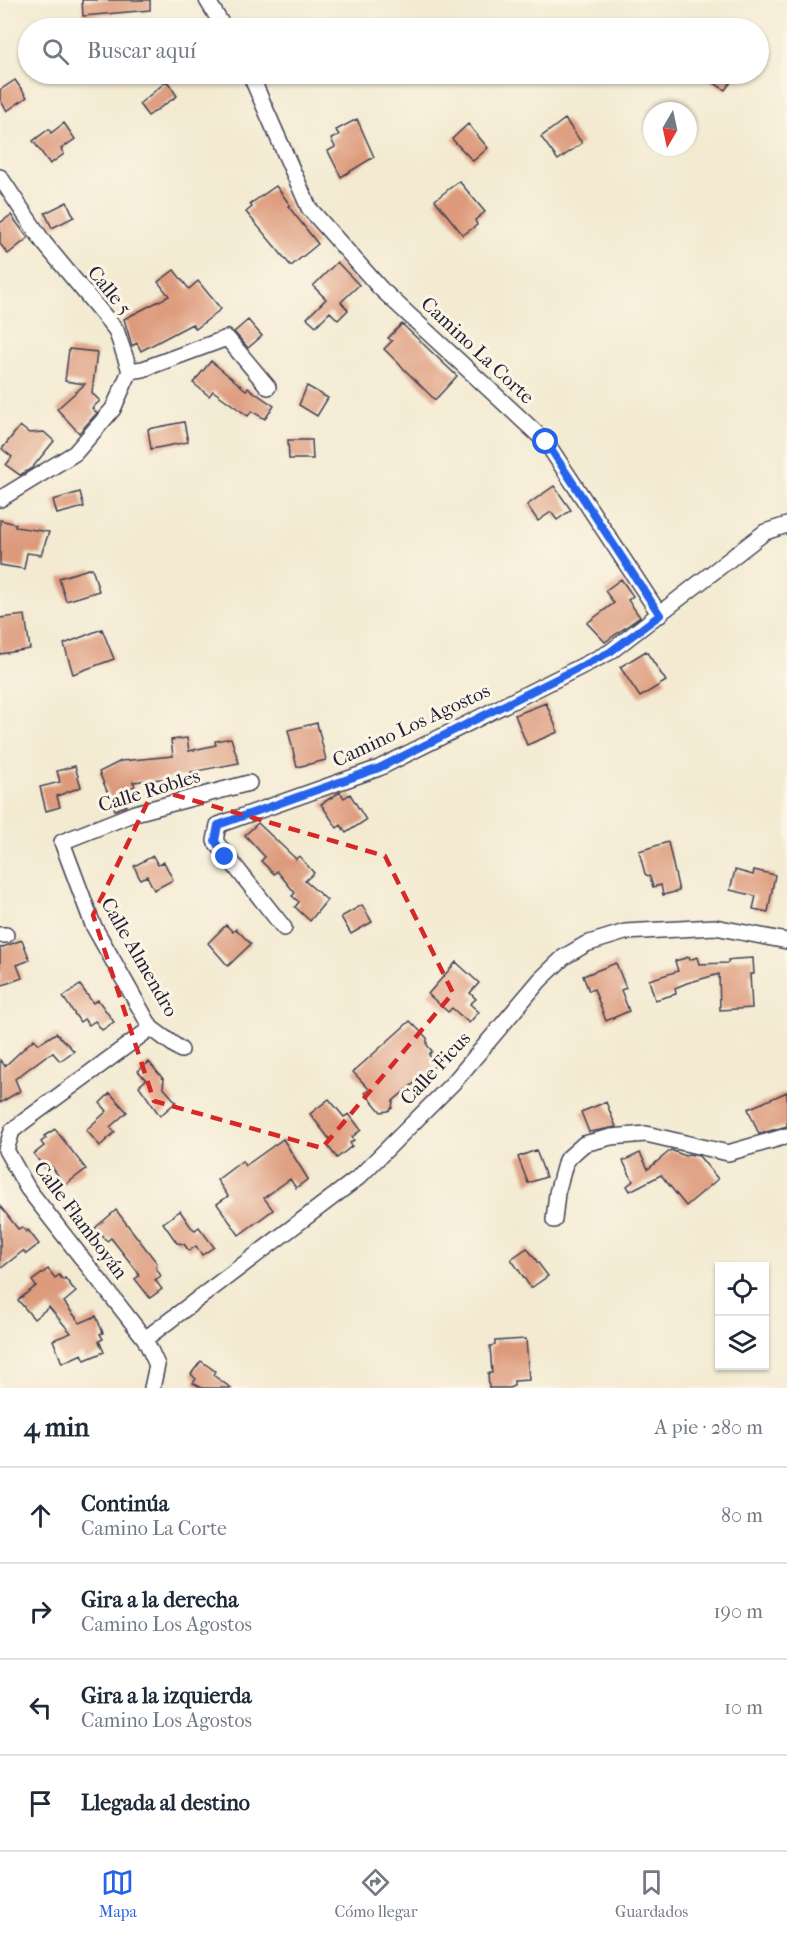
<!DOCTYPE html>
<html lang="es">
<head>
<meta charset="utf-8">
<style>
	body { margin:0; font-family:"IM FELL French Canon",serif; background:#f6f6f7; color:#1f2937 }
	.controls { position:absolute; right:18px; bottom:18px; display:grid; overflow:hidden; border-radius:0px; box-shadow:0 2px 4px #0004 }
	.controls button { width:54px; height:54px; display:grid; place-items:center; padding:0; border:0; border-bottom:2px solid #e0e1e3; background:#fff; color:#1f2937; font:30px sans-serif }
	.compass { position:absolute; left:643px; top:102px; width:54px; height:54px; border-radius:50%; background:#fff; box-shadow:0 2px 4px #0004; rotate:189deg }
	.stop { position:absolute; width:18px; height:18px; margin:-14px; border:4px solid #2563eb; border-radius:50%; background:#fff }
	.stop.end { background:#2563eb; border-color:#fff; box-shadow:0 2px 6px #0008 }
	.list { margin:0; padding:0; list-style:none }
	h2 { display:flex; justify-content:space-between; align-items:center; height:78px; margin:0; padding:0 24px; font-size:26px }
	h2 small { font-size:20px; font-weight:400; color:#747a83 }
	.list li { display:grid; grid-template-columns:39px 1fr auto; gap:18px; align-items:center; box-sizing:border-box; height:96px; padding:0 24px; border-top:2px solid #e0e1e3 }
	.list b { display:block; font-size:22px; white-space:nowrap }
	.list p { margin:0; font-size:20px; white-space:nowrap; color:#747a83 }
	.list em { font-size:20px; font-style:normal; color:#747a83 }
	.icon { flex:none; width:33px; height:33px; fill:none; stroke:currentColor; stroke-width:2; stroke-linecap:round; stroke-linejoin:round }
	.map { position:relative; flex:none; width:787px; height:1388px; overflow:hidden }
	.search { position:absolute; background:#fff; box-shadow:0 2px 4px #0004; left:18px; right:18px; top:18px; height:66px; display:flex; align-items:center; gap:15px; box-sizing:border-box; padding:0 21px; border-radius:33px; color:#747a83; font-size:22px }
	.sheet { height:462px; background:#fff }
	nav { display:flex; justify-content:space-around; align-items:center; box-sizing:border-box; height:84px; border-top:2px solid #e0e1e3; background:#fff; font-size:16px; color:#747a83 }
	nav a { display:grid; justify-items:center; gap:3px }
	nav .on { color:#2563eb }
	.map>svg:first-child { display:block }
	.building { fill:#dd9a7c }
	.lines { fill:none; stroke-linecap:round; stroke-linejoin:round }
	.minor-casing { stroke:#414052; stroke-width:18 }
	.minor { stroke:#fff; stroke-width:15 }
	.route { stroke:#2563eb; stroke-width:8 }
	.marked { fill:none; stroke:#d62828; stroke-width:4.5; stroke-dasharray:12 8; stroke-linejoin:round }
	.labels { text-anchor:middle; stroke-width:6; stroke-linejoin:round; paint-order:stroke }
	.street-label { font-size:20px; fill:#22223b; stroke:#fcf5e5 }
</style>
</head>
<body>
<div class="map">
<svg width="787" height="1388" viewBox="0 0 787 1388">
	<rect width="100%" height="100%" fill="#fcf5e5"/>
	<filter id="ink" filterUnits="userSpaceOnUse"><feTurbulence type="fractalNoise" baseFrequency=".0167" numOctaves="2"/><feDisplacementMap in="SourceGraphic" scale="12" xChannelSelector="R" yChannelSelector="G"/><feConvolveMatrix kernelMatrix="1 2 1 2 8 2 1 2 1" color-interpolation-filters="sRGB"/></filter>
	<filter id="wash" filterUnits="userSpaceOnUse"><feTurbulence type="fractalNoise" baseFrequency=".008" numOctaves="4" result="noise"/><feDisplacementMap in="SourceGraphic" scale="24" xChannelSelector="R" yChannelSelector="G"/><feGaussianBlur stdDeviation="1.35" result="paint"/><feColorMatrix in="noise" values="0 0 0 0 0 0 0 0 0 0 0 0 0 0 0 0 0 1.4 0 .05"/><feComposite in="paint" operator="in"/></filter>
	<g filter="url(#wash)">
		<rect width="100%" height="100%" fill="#f3ead1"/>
		<g id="blocks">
			<path class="building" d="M82 0H150V10L83 16Z
				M700 74H737L725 90Z
				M15 80 27 97 7 111 0 100V90Z
				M167 81 177 96 148 116 139 104Z
				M357 119 374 157 341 177 328 151 335 147 331 139 339 135 336 130Z
				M565 119 582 143 558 160 541 137Z
				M64 123 75 139 61 149 64 154 50 164 33 141 49 129 51 133Z
				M468 124 488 148 473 161 452 139Z
				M459 181 485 212 475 220 477 225 463 235 435 200Z
				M276 186 290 205 288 206 318 244 291 266 246 212 252 207 250 204Z
				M67 202 74 217 52 228 45 213Z
				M11 215 28 238 8 254 0 244V223Z
				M337 262 359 285 341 302 348 310 338 320 330 312 316 326 307 318 326 299 313 286Z
				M174 270 189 289 198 281 221 309 196 329 192 324 141 351 137 343 132 346 124 319 169 296 158 282Z
				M248 320 262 336 248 348 234 332Z
				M402 324 457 376 435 400 384 349 392 341 388 338Z
				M69 349 97 352 92 393 100 401 92 408 97 413 79 433 57 409 85 384 65 381Z
				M211 361 246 390 248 388 274 406 265 419 252 411 248 416 213 391 209 396 193 383Z
				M307 386 328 398 317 416 299 405Z
				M184 422 188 442 151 449 148 429Z
				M20 426 29 433 44 432 54 441 32 468 20 475 6 465 12 457 2 449Z
				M288 440H312L313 459H289Z
				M554 486 571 510 557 520 551 512 538 521 527 505Z
				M80 492 84 507 57 514 53 500Z
				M0 520 16 524 15 527 49 532 41 555 27 553 24 569 0 565Z
				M92 568 99 591 66 601 59 578Z
				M621 579 633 596 628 600 640 617 605 642 587 623 614 603 605 591Z
				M25 615 30 649 0 654V618Z
				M102 629 114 659 73 674 64 644Z
				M646 651 666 681 640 697 620 667Z
				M546 703 558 732 527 745 515 715Z
				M317 723 326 760 297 767 288 730Z
				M187 738 189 751 216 745 215 741 231 738 239 763 191 772V776L133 782 135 786 122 791 126 806 115 810 99 772 121 761 173 756 171 740Z
				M75 766 81 787 57 796 60 807 46 811 40 787 60 782 57 771Z
				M340 792 344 798 350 794 366 820 346 833 341 825 337 828 321 804Z
				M258 823 296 859 299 856 314 873 305 881 327 900 310 921 295 907 299 902 292 896 295 893 277 871 274 874 261 861 265 857 245 835Z
				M668 842 679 891 663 895 661 885 653 887 650 877 645 874 639 851Z
				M153 856 158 865 164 862 173 880 154 890 147 876 140 879 134 866Z
				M735 870 753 875 754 870 775 875 768 912 753 909 756 896 730 890Z
				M362 905 372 922 351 934 341 917Z
				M226 925 233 932 236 929 251 944 228 966 208 943Z
				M22 940 30 960 17 965 22 978 0 986V948Z
				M689 957 690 960 697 957 699 964 728 963V960L736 959 753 958 754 974H750L752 1008 720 1010 719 974 687 983 675 988 676 994 655 1000 649 980 678 971 675 961Z
				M456 962 479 983 470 993 476 999 470 1004 479 1012 469 1023 452 1008 448 1012 428 994Z
				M616 963 626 988 621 990 629 1011 606 1021 594 989 589 991 583 976Z
				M80 985 93 1003 98 1000 114 1022 102 1030 95 1021 89 1025 84 1019 80 1022 63 997Z
				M410 1021 427 1038V1045L432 1051 429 1055 437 1064 393 1101 392 1108 388 1111 381 1112 365 1093 369 1089 353 1072Z
				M56 1033 74 1051 60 1061 53 1053 46 1056 15 1079 20 1091 0 1103V1060L5 1066 34 1039 39 1044Z
				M149 1062 164 1080 163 1087 176 1102 160 1116 139 1086 146 1080 138 1071Z
				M787 1092V1126L759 1134 748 1109Z
				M110 1093 127 1112 110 1127 115 1132 100 1146 86 1130 107 1111 100 1103Z
				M329 1099 344 1117 349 1114 361 1130 352 1137 354 1140 350 1143 352 1146 337 1158 327 1145 331 1141 310 1114Z
				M606 1102 616 1127 589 1132 581 1112Z
				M55 1129 86 1169 65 1185 52 1167 46 1171 34 1154 44 1146 41 1142 46 1138 44 1136Z
				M283 1139 308 1179 296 1188 290 1179 264 1198 273 1210 239 1235 217 1204 228 1196 217 1180 242 1161 245 1166Z
				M536 1150 546 1177 528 1183 518 1157Z
				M671 1150 685 1156 688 1154 699 1156 718 1179 686 1206 661 1175 630 1191 627 1186 633 1181 623 1161 640 1153 648 1169Z
				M0 1206 18 1229 22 1227 26 1232 28 1230 39 1244 26 1254 23 1251 0 1269Z
				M116 1210 157 1263 156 1268 161 1276 155 1280 162 1289 150 1298 135 1279 139 1276 137 1271 111 1238 107 1241 95 1228Z
				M180 1211 191 1227 195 1230 199 1227 214 1247 202 1255 196 1246 189 1251 184 1244 177 1243 163 1223Z
				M527 1248 548 1276 531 1288 511 1259Z
				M48 1269 55 1278 59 1275 63 1280 65 1278 76 1292 64 1302 80 1323 96 1316 103 1333 100 1334 103 1339 99 1341 104 1352 85 1360 82 1354 62 1363 53 1340 71 1333 49 1307 34 1319 18 1300 36 1286 32 1281Z
				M526 1339 529 1380 514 1381V1386L509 1388H489L488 1373H492L490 1346 495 1345V1341Z
				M201 1361 215 1371 213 1375 231 1388H202L193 1383 196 1379 191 1374Z"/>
		</g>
	</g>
	<g filter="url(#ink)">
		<use href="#blocks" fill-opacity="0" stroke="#414052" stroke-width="1.5"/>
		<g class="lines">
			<g class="minor-casing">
				<path id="minor" d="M207 0 224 28
					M250 74 309 208 380 288 546 442 660 615
					M0 177 44 243 116 330 130 371 113 409 75 453 0 499
					M130 371 143 369 227 338 268 387
					M284 928 215 841 218 825 379 768 610 652 765 532 787 525
					M0 935H6
					M151 1028 23 1122 12 1131 6 1150 28 1189 145 1339 157 1365 152 1388
					M181 1050 151 1028 93 925 62 842 135 813 249 783
					M554 1220 557 1193 566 1160 584 1144 611 1137 646 1134 728 1153 787 1136
					M145 1339 359 1177 454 1082 540 980 564 957 586 944 625 932 715 927 787 941"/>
			</g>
			<use href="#minor" class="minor"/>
		</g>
	</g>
	<g class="lines" filter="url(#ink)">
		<path class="route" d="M225 857 215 841 218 825 379 768 610 652 660 615 546 442"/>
	</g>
	<path class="marked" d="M154 789 385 856 453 993 322 1148 154 1101 93 915Z"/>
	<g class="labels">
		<g class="street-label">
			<text transform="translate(110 290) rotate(51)" y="7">Calle 5</text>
			<text transform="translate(478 350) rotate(43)" y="7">Camino La Corte</text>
			<text transform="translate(411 725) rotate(-25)" y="7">Camino Los Agostos</text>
			<text transform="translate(149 790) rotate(-17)" y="7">Calle Robles</text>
			<text transform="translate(140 957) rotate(60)" y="7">Calle Almendro</text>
			<text transform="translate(435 1068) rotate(-47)" y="7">Calle Ficus</text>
			<text transform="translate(81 1220) rotate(53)" y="7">Calle Flamboyán</text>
		</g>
	</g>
</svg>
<div class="controls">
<button><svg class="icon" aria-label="locate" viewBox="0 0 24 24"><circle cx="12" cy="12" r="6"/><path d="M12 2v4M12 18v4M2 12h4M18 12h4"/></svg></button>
<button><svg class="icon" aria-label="layers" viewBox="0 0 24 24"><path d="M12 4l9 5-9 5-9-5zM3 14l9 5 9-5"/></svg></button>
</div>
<svg class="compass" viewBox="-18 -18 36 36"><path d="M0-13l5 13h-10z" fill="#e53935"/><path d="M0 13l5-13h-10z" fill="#747a83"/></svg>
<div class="stop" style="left:546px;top:442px"></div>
<div class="stop end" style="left:225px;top:857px"></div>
<div class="search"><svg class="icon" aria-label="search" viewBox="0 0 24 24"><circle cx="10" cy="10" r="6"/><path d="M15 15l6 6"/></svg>Buscar aquí</div>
</div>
<section class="sheet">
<h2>4 min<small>A pie · 280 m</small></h2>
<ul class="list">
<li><svg class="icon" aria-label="ahead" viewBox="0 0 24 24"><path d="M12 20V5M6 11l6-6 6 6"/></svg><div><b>Continúa</b><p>Camino La Corte</p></div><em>80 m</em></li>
<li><svg class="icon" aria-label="right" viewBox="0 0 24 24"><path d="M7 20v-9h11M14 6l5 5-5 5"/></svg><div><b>Gira a la derecha</b><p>Camino Los Agostos</p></div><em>190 m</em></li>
<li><svg class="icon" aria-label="left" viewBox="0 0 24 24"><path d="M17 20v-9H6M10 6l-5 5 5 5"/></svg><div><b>Gira a la izquierda</b><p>Camino Los Agostos</p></div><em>10 m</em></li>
<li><svg class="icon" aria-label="arrive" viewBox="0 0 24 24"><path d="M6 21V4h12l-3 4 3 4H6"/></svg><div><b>Llegada al destino</b></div></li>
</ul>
</section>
<nav>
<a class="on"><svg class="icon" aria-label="map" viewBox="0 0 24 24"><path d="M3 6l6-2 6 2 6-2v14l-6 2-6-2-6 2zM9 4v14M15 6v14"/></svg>Mapa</a>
<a><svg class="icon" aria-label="directions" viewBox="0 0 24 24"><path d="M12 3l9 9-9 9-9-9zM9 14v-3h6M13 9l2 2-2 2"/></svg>Cómo llegar</a>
<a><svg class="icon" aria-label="saved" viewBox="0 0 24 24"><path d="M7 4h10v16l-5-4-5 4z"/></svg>Guardados</a>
</nav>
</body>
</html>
